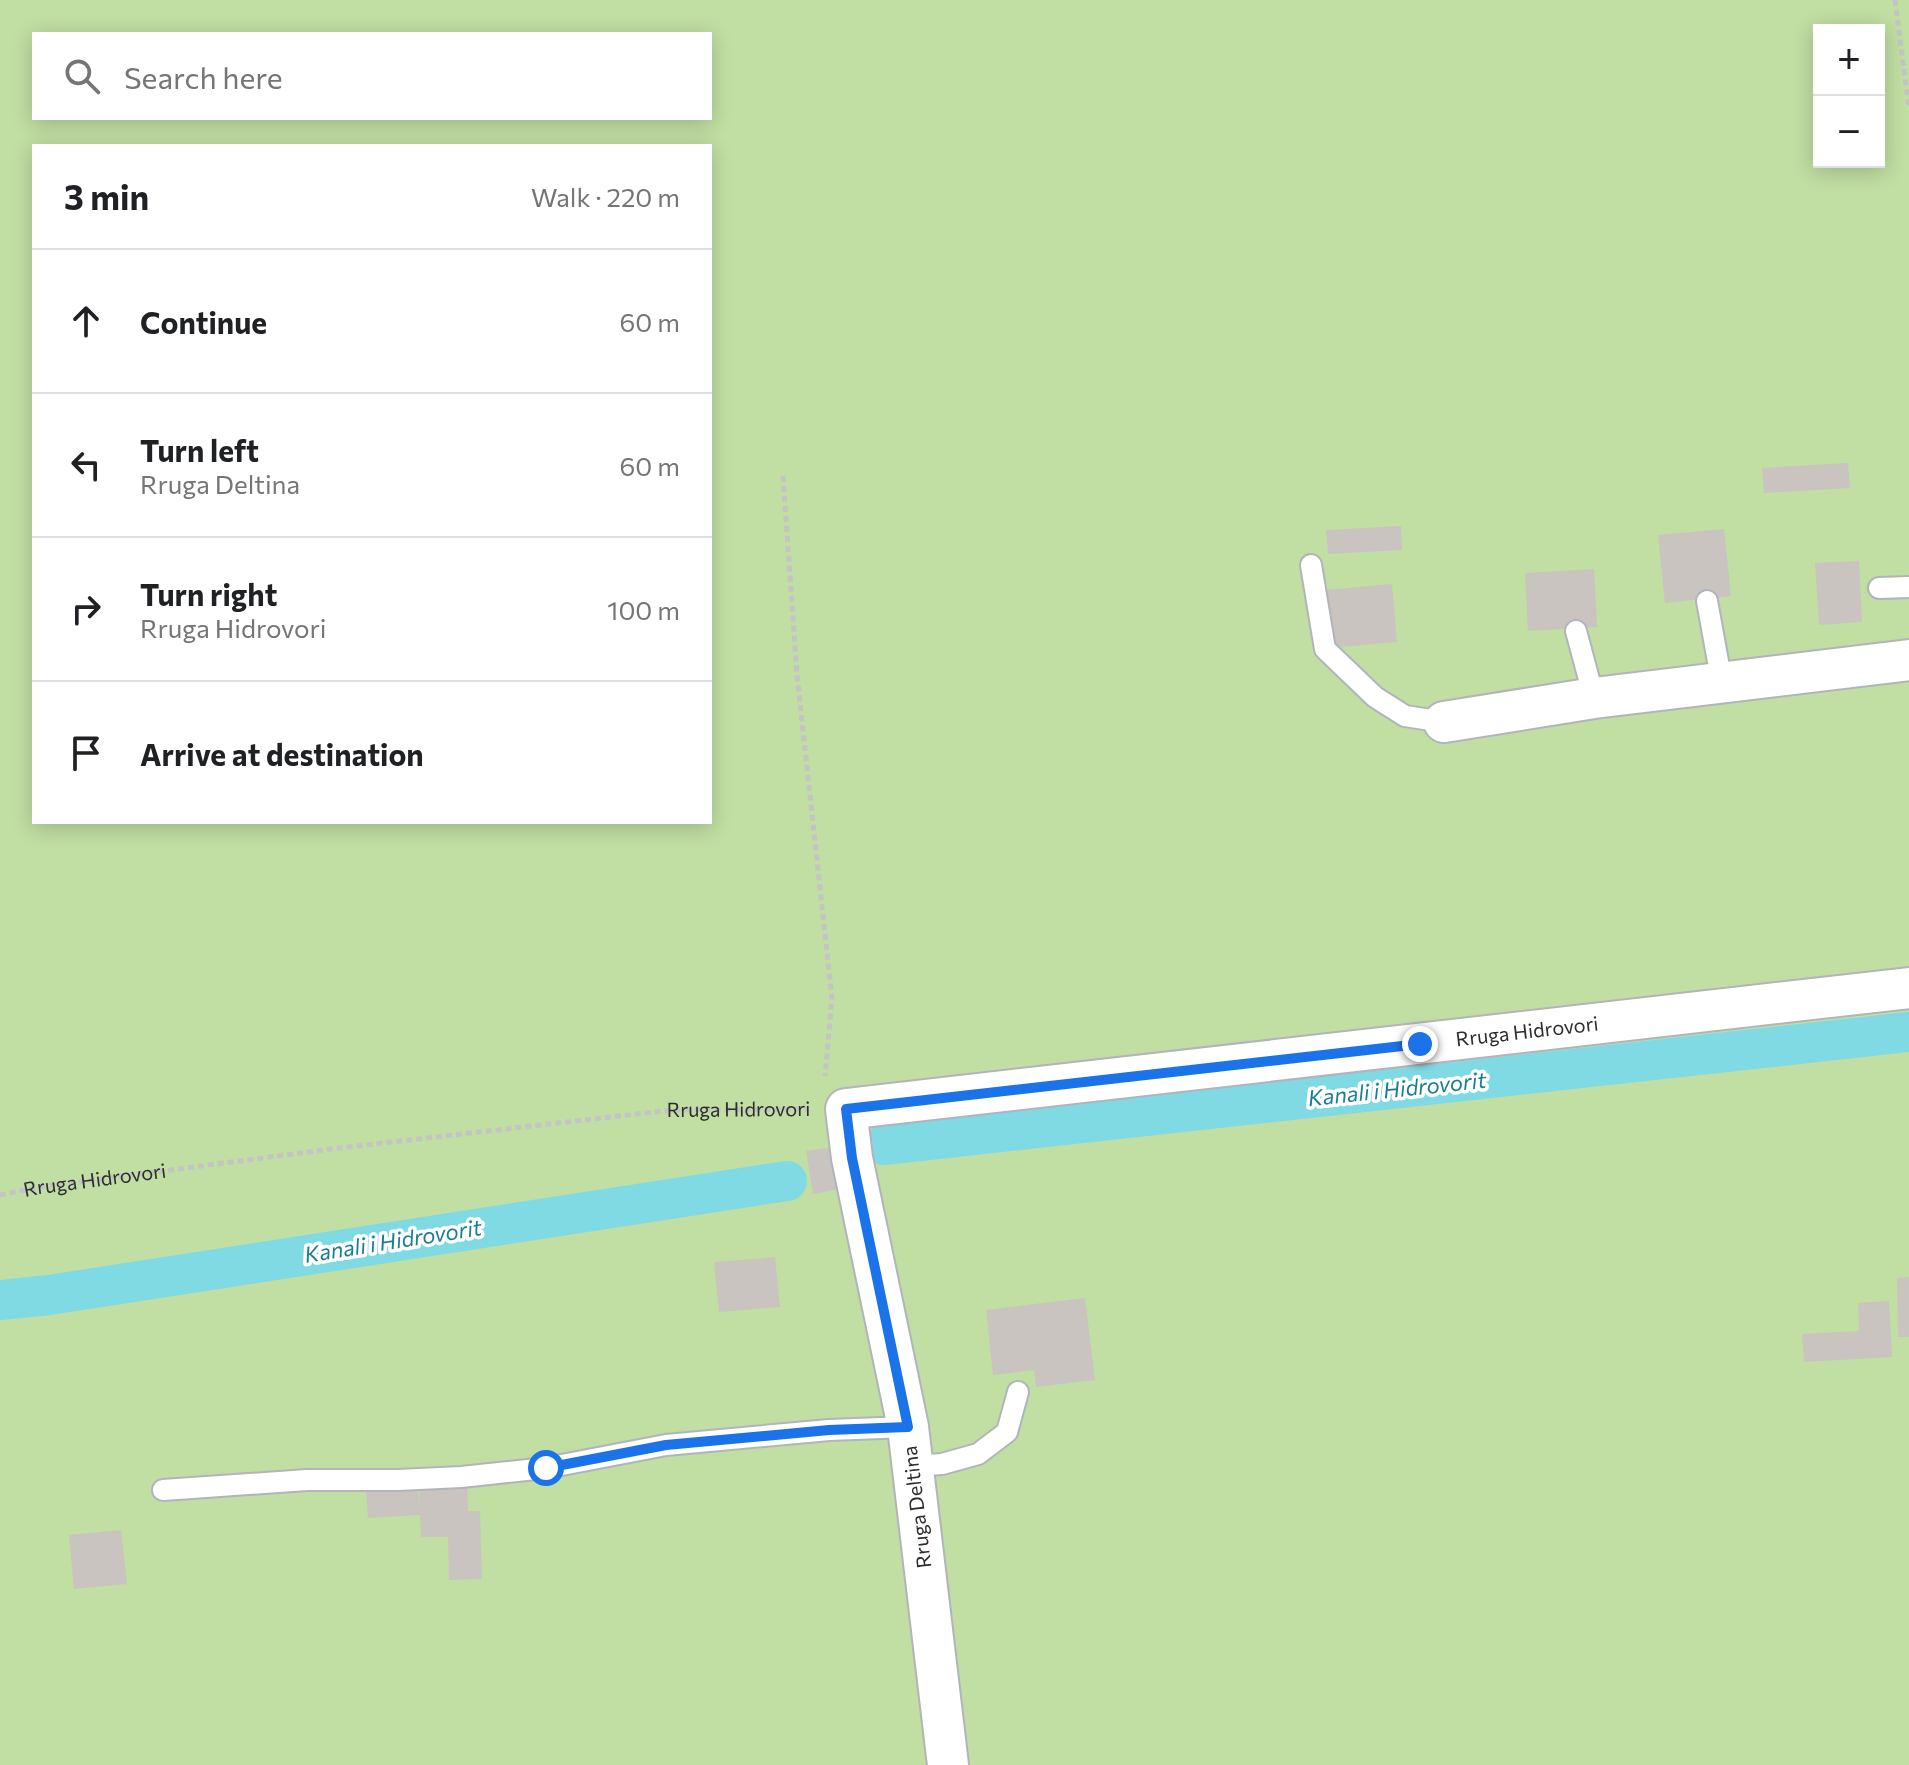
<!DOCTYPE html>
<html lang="en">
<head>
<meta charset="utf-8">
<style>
	body { margin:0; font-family:Commissioner,sans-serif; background:#f6f6f6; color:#202124 }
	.controls { position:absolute; right:24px; top:24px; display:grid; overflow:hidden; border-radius:0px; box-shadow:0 4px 20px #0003 }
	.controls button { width:72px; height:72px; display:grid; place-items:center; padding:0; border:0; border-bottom:2px solid #e0e0e0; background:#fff; color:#202124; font:40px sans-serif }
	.stop { position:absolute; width:24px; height:24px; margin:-18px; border:6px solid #1a73e8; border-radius:50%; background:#fff }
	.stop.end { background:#1a73e8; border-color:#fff; box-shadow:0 2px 8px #0008 }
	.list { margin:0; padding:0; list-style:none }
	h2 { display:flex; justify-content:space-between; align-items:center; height:104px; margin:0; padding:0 32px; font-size:34px }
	h2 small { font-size:26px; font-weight:400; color:#757577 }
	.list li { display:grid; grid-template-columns:52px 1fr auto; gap:24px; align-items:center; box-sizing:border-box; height:144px; padding:0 32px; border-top:2px solid #e0e0e0 }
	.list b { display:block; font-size:30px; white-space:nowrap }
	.list p { margin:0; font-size:26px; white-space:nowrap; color:#757577 }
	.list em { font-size:26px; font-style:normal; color:#757577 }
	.icon { flex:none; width:44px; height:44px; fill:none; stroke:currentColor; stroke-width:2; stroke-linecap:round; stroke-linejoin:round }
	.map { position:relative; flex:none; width:1909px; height:1765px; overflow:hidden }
	.search { position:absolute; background:#fff; box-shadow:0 4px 20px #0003; left:32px; top:32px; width:680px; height:88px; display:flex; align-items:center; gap:20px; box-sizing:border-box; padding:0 28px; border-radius:0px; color:#757577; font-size:30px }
	.panel { position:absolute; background:#fff; box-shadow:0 4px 20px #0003; left:32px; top:144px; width:680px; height:680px; border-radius:0px }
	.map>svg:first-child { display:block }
	.green { fill:#c1dea3; fill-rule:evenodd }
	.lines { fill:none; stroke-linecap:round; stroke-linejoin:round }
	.canal { stroke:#7fdae4; stroke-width:40 }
	.building { fill:#c9c4bf }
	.service-casing { stroke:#b1b5bb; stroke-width:24 }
	.minor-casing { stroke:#b1b5bb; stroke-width:44 }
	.path { stroke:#c4c4c4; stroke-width:5; stroke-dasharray:6 4; stroke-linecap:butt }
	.service { stroke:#fff; stroke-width:20 }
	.minor { stroke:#fff; stroke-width:40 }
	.route { stroke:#1a73e8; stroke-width:10 }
	.labels { text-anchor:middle; stroke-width:7; stroke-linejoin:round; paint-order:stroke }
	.street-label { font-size:20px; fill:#2d2d2d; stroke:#fff }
	.water-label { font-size:22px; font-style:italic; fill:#1b7d93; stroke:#fff }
</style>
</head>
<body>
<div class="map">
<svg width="1909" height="1765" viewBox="0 0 1909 1765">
	<rect width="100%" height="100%" fill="#ede6e1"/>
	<path class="green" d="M0 0H1909V1765H0ZM1819 30H1879V162H1819ZM34 34H710V118H34ZM34 146H710V822H34Z"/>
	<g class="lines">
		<path class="canal" d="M884 1145 1909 1032
			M0 1300 49 1295 787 1181"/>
	</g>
	<path class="building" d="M1848 463 1850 488 1764 493 1762 468Z
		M1401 526 1402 550 1328 554 1326 530Z
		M1724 529 1731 596 1665 603 1658 535Z
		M1859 561 1862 622 1819 625 1815 563Z
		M1594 569 1597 627 1528 631 1525 573Z
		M1392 584 1397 642 1329 648 1324 590Z
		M834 1147 840 1189 813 1194 806 1151Z
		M775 1257 780 1307 719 1312 714 1262Z
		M1909 1277V1337H1898L1897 1278Z
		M1085 1298 1095 1380 1036 1387 1034 1370 993 1375 986 1310Z
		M1889 1301 1892 1357 1804 1362 1802 1334 1859 1331 1858 1303Z
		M467 1483 468 1511H480L482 1579 449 1580 448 1537H421L420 1515 368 1518 366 1490 417 1486 420 1504 419 1484Z
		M121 1530 127 1584 74 1589 69 1535Z"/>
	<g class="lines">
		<g class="service-casing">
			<path id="service" d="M1311 565 1325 649 1375 697 1405 716 1444 722
				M1879 588 1909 587
				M1707 601 1719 667 1727 683
				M1576 631 1594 698
				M913 1466 942 1464 978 1454 1007 1432 1018 1392
				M163 1490 307 1480H398L461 1477 546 1468 666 1445 829 1430 908 1427"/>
		</g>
		<g class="minor-casing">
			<g id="minor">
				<path d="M1444 722 1594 698 1909 660"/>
				<path id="s2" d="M948 1765 908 1427 852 1158 846 1109 1909 988"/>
			</g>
		</g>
		<g class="path">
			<path d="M1895 0 1909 108"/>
			<path d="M783 476 797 675 832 999 825 1076"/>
			<path id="s1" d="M0 1195 40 1187 339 1148 672 1110 809 1109"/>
		</g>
		<use href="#service" class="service"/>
		<use href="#minor" class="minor"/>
	</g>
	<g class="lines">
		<path class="route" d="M546 1468 666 1445 829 1430 908 1427 852 1158 846 1109 1420 1044"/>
	</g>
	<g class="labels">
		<g class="street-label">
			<text dy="7" stroke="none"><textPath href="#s2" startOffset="1350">Rruga Hidrovori</textPath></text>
			<text dy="7" stroke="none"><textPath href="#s1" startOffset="744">Rruga Hidrovori</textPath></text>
			<text dy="7" stroke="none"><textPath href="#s1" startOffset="96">Rruga Hidrovori</textPath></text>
			<text transform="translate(917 1507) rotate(-97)" y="7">Rruga Deltina</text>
		</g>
		<g class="water-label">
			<text transform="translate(1397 1089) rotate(-6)" y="8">Kanali i Hidrovorit</text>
			<text transform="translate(393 1241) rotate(-9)" y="8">Kanali i Hidrovorit</text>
		</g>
	</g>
</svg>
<div class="controls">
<button>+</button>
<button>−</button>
</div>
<div class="stop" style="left:546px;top:1468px"></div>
<div class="stop end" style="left:1420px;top:1044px"></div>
<div class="search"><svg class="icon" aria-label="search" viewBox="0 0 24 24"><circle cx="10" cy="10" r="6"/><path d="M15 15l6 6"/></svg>Search here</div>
<section class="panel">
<h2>3 min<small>Walk · 220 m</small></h2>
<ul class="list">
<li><svg class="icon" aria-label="ahead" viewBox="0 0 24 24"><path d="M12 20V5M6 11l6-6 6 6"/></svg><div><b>Continue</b></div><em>60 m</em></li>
<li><svg class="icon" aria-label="left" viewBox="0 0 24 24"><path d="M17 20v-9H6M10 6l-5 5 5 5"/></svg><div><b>Turn left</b><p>Rruga Deltina</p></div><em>60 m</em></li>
<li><svg class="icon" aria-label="right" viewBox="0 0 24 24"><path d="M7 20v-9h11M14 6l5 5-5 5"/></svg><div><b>Turn right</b><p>Rruga Hidrovori</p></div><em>100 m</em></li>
<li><svg class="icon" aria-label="arrive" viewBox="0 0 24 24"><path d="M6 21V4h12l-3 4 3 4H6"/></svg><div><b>Arrive at destination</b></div></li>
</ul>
</section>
</div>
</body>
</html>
